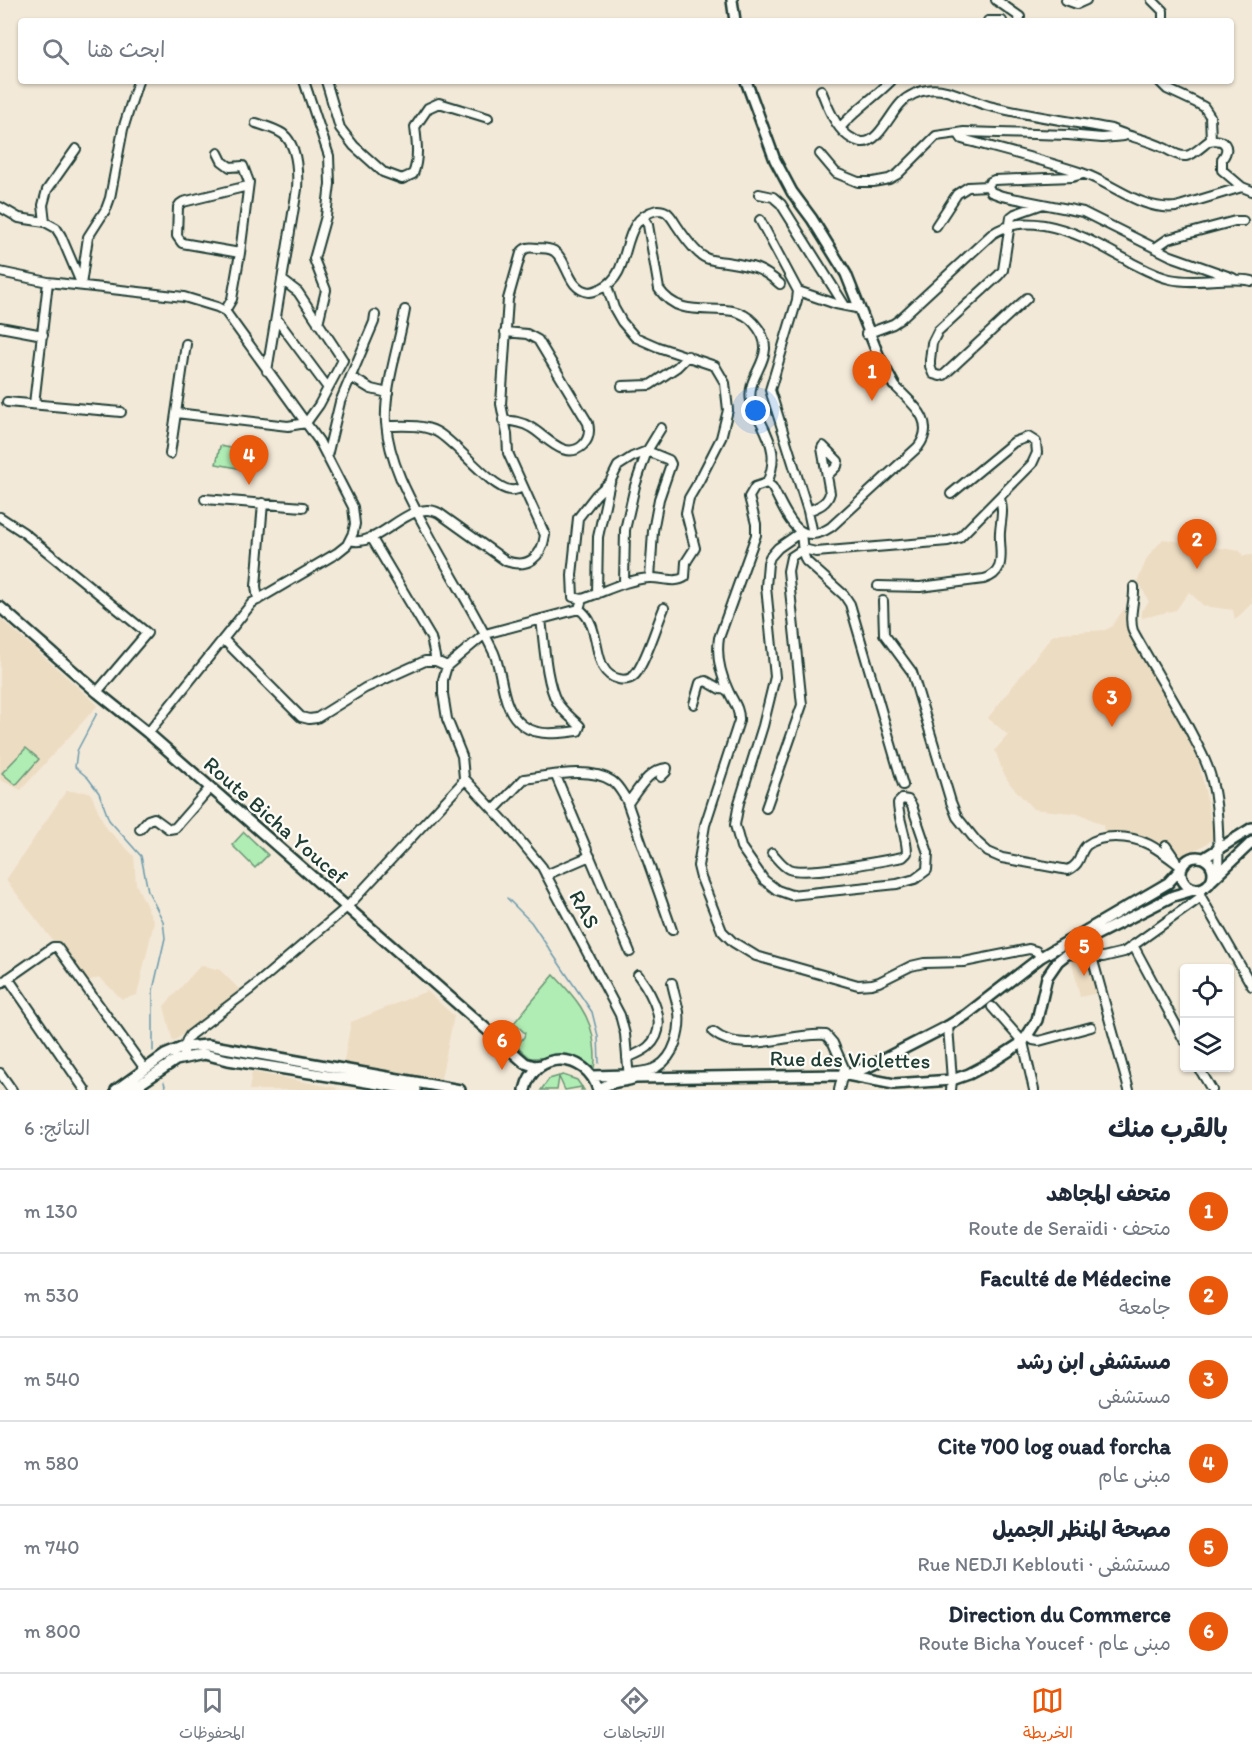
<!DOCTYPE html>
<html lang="ar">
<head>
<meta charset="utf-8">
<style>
	body { margin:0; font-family:Itim,"Playpen Sans Arabic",sans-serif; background:#f2f2f3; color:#1f2937; direction:rtl }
	.controls { position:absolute; right:18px; bottom:18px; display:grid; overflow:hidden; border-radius:6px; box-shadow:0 2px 4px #0004 }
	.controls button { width:54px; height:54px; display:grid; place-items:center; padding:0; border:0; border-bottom:2px solid #e0e1e3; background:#fff; color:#1f2937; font:30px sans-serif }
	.you { position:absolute; left:756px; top:411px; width:21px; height:21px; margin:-15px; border:4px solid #fff; border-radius:50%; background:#1a73e8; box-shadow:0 0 0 9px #1a73e833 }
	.badge { display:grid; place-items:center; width:39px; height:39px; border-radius:50%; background:#ea580c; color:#fff; font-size:20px; font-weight:700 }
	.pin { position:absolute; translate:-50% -50px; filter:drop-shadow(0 2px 3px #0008) }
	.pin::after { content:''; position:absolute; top:32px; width:21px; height:18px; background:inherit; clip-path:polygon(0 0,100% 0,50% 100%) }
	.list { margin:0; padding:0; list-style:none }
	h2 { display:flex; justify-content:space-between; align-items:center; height:78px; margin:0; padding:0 24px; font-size:26px }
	h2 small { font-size:20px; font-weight:400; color:#747a83 }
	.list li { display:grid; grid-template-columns:39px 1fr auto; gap:18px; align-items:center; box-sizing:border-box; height:84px; padding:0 24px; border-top:2px solid #e0e1e3 }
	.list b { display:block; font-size:22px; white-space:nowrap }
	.list p { margin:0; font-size:20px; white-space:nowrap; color:#747a83 }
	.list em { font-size:20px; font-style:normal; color:#747a83 }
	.icon { flex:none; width:33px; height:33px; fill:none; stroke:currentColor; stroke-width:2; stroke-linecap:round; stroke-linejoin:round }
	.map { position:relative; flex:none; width:1252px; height:1090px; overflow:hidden; direction:ltr }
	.search { position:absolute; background:#fff; box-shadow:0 2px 4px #0004; left:18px; right:18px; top:18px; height:66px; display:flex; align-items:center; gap:15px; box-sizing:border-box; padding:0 21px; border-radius:6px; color:#747a83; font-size:22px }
	.sheet { height:582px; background:#fff }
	nav { display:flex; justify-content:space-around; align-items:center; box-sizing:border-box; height:84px; border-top:2px solid #e0e1e3; background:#fff; font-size:16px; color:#747a83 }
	nav a { display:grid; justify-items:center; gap:3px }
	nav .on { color:#ea580c }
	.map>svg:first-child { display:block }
	.built { fill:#ecdcc2 }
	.green { fill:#b0edb4; stroke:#689574; stroke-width:1.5 }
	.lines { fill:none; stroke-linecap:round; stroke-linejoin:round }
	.stream { stroke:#6b9bad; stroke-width:1.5 }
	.minor-casing { stroke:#1f3d34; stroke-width:12 }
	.major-casing { stroke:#1f3d34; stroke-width:14 }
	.minor { stroke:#fdfcf7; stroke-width:8 }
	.major { stroke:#fdfcf7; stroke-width:9 }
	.labels { text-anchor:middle; stroke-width:4.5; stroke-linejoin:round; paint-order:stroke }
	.street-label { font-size:22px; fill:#1f3d34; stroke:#fdfcf7 }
</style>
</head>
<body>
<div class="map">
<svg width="1252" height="1090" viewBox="0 0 1252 1090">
	<rect width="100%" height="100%" fill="#f3e9d8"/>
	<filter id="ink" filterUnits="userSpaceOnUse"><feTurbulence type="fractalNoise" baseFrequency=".0167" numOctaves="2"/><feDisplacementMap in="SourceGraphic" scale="12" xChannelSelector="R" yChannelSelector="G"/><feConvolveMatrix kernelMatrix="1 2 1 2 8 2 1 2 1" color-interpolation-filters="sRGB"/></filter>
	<g filter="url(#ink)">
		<path class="built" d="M1163 539 1240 551 1243 556 1252 555V603L1235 620 1233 610 1204 606 1189 592 1176 610 1142 618 1141 611 1149 602 1138 580 1147 558Z
			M1124 609 1129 629 1196 750 1206 795 1214 839 1179 860 1168 844 1161 848 1153 841 1139 836 1104 835 1103 825 1081 814 1033 809 1010 784 1003 772 995 750 1008 735 988 718 1052 636 1061 633 1105 630 1111 627Z
			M0 618 98 705 21 790 0 780Z
			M66 791 90 792 106 828 134 856 136 884 154 922 137 995 122 999 100 978 84 981 6 880Z
			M1071 958 1089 959 1098 993 1080 997Z
			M201 965 220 970 240 990 173 1042 164 1006Z
			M427 991 454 1016 440 1083 343 1066 351 1022Z
			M252 1072 337 1088 336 1090H249Z"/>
		<path class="green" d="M220 446 251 452 248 470 216 464Z
			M26 748 39 759 16 785 2 773Z
			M244 832 268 855 255 868 232 845Z
			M554 975C574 996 591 1015 594 1044 595 1052 596 1060 594 1068 567 1049 559 1059 530 1058L517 1046 524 1037 525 1033 514 1023Z
			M563 1075 577 1080 584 1090H581L582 1087 565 1090 559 1077 557 1090H541L549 1079Z"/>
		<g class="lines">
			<path class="stream" d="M97 713 77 751 75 767 88 778 99 793 109 820 141 856 148 891 163 921 165 938 153 990V1051
				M507 898 531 922 592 1012 598 1036 599 1063
				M164 1082 166 1090"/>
			<g class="minor-casing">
				<path id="minor" d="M996 0 1020 17 1019 21
					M1066 0 1077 4 1086 0
					M1152 0 1163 11V21
					M988 21H1002
					M304 81 329 156 330 184 326 216 314 259 326 290 318 323
					M326 81 340 128 354 146 383 172 402 179 413 174C419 159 417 143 415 127L428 108 439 103 488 118
					M1159 81 1167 89 1195 102 1204 107 1210 116 1211 140
					M821 90C828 108 839 139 862 142 878 144 891 112 902 102 908 96 919 91 927 90 946 86 970 101 989 106 1029 116 1070 121 1111 129 1128 137 1147 139 1164 148 1171 151 1178 157 1186 156 1194 155 1203 145 1209 141 1225 138 1231 147 1222 159V170L1242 187 1252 191
					M256 123C265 126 276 129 283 134 298 146 298 172 297 189L267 371
					M840 128C855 110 874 98 891 81
					M958 133 964 132 1068 135 1102 138 1124 136
					M218 153 222 161 230 167 243 166 249 182 240 253 232 299 225 311
					M820 154 836 173 858 182H873L889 179 898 174 936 136 958 133 962 139C1002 150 1043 160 1082 173 1113 183 1141 211 1176 207L1242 187
					M988 186 991 192 1002 196 1083 212 1171 256 1233 278
					M759 194 773 197 781 204 845 306
					M0 207 19 218 45 222 56 228 61 236 81 283
					M643 217 648 225 659 289C685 327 728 294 754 323 783 356 745 372 751 401 752 409 757 415 761 422 773 445 777 459 767 483
					M760 220 798 291 797 300 770 390 808 511 813 534
					M45 222 43 205 47 190 76 149
					M936 226 957 194 968 187 988 186 990 182 994 180 1072 177 1083 174
					M1155 248 1168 239 1235 221H1243
					M240 253 182 243 177 236 178 207 180 204 183 202 248 186
					M0 272 48 282 184 297 217 307 225 311 319 441 353 507 355 524 353 533 347 545 337 553 252 603 148 733
					M81 285 88 237 106 209 110 198 123 129 138 81
					M798 291 836 304 856 308
					M1027 298 944 375 940 376 933 374 930 366V360L932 343 938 331 999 275 1003 270 1011 217 1015 214 1043 204
					M405 310C399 345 384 388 386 423 389 461 408 496 426 529 448 571 474 610 494 653 503 674 501 704 518 721 533 738 558 733 578 731L580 726C573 719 562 711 557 702 546 683 544 642 541 619
					M276 318 328 388
					M0 327 43 335
					M866 334 893 324 899 320 992 234C1009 223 1025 222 1044 225 1077 231 1103 247 1132 263 1144 269 1156 276 1170 279 1197 285 1225 276 1252 281
					M186 344 176 413 288 426 306 423 319 405 343 360 298 292 282 280
					M351 377 371 389 388 393
					M894 385C911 403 938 421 918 447L831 527C796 550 786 511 772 487L767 483 755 487 749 497 756 524V535L719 638C716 657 720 673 728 690 732 700 740 708 739 721L705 825 698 866 701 878 722 931 733 942 756 956 858 985 872 984 879 982 911 966 924 963 964 962 1029 949 1036 951 1041 957
					M622 386 650 385 677 367 688 356
					M7 402 121 412
					M34 404 48 282
					M503 420C513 421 522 422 530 427 545 435 565 462 583 445 589 439 590 431 588 423L538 340 527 334 505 332
					M387 426C403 426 422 424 437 432 457 443 491 488 510 490 515 491 519 489 523 487
					M170 454 176 413
					M327 456 340 402 374 322 375 315
					M205 499 303 507
					M808 511C818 507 827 504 830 493L822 448 823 446 838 461 837 466 828 475
					M0 517 23 532 147 633 97 692
					M371 537 431 638 436 661
					M350 540C378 550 409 497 439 513L506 561C528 569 542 557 545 535L508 453 507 434 501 404 508 299 521 253C525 247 529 247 537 248 542 248 549 248 554 251 569 262 567 289 589 292 594 292 597 290 602 288 635 273 617 219 657 210 660 210 663 210 666 212 671 215 674 222 677 226 683 235 695 252 704 257 710 261 719 261 726 262 751 266 761 267 780 284
					M624 583 625 530 635 486 647 451 669 460 671 464 659 499 653 531 650 578
					M878 586 920 587 984 579C991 577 996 574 999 567 1003 556 999 543 1000 532 1001 518 1004 513 1000 498
					M1134 587C1135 602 1128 616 1133 631 1150 662 1169 692 1186 723 1196 743 1209 763 1213 786 1219 813 1219 845 1218 873
					M597 594 598 537 610 482 618 466 632 457 647 451 661 428
					M582 599 573 597 572 575 578 518 596 495 609 483
					M258 600 256 586 263 503
					M883 601 884 634 912 672 951 802 957 817 977 842 988 852 1002 858 1068 870C1083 863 1078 853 1087 845 1095 839 1106 837 1115 837 1143 837 1157 848 1179 865
					M579 609 582 599C604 592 625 580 649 578 661 577 675 584 685 577L686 562 695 548 686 513 689 498 699 481 721 438 728 410 725 383 715 366 658 347 635 337 622 322 614 308 607 286
					M223 639 301 717 309 719 317 718 365 688 425 661H436L447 666
					M694 704 700 683 706 681 720 689 728 690
					M556 776 630 952
					M464 778 504 821 542 867 620 1015 625 1034 629 1079
					M628 803C638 790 649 769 667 768L666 772 661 777
					M766 808 802 705 788 571 791 557 803 549 816 552 948 541 959 538 1032 464 1037 453 1036 442 1028 437 1014 442 951 494
					M494 810 524 779C549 776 590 766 612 781 618 785 622 793 626 799L672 930
					M140 829 148 820 154 818 169 829 175 828 210 788
					M1166 846 1175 859
					M772 853C777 858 782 866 789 869 807 876 881 861 903 857L907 853C907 836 898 819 898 803L902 799 908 800 912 806 928 853 927 870 915 879 897 884 791 895 777 890 764 880 741 847 735 825 739 803 763 726 775 677 766 587 768 563 770 557 778 548 801 532 803 553 806 561 844 595 850 604 903 785
					M546 875 590 856
					M1200 893 1201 897 1252 986
					M1133 945 1184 1040
					M1067 954 1103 957 1124 952 1201 897
					M1092 957 1129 1090
					M8 978 85 1090
					M0 984 53 947H57L145 1069
					M992 1007 1023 1042 1034 1090
					M948 1026 952 1080 951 1090
					M713 1032C743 1057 793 1031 826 1035L833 1043 844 1068 839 1090
					M1028 1036 1033 1040 1039 1041 1091 1027
					M184 1058C184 1049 184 1043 190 1035L252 988 347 907 462 783 464 778 462 756 447 719 443 694V680L447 666 485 634 579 609C598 622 594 649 603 667 610 680 629 685 637 672 648 656 656 627 664 608
					M627 1058C634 1055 642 1052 648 1047 671 1027 652 994 638 975
					M1199 1068 1212 1090
					M0 1073 12 1090
					M629 1073C638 1072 649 1072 657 1067 675 1057 681 1030 679 1012 677 1002 674 993 672 983"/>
			</g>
			<g class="major-casing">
				<path id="major" d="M732 0 735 21
					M746 81 775 160 792 192 812 219 846 274 879 357 894 385
					M0 607 97 692 148 733 525 1063 534 1066 542 1065
					M1181 873a16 16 0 1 1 32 0a16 16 0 1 1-32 0Z
					M1204 858 1252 828
					M1212 880 1252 842
					M847 1075 870 1066 948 1026 966 1015 1041 957 1168 883 1180 870
					M593 1076 627 1075
					M116 1090 165 1055 184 1047 208 1045 460 1090
					M131 1090 176 1060 204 1054 228 1060 416 1090
					M525 1090C534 1049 587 1051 598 1090
					M599 1090C610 1080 623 1083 635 1078L847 1075 894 1084 952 1080 969 1074 992 1062 1023 1042 1037 1020 1047 977 1058 961 1082 942 1173 896 1197 889"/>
			</g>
			<use href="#minor" class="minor"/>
			<use href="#major" class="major"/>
		</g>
	</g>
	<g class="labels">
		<g class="street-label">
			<text transform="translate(276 820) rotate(41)" y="8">Route Bicha Youcef</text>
			<text transform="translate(585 909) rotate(62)" y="8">RAS</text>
			<text transform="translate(850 1059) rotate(1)" y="8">Rue des Violettes</text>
		</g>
	</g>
</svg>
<div class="controls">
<button><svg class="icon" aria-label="locate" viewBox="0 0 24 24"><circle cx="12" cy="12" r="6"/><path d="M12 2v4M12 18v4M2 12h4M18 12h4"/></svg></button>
<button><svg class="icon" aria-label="layers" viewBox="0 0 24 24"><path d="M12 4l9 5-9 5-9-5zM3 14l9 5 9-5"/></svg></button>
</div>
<div class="you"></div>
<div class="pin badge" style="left:872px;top:401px">1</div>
<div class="pin badge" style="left:1197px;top:569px">2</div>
<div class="pin badge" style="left:1112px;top:727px">3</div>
<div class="pin badge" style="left:249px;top:485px">4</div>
<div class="pin badge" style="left:1084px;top:976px">5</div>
<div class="pin badge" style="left:502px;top:1070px">6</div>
<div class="search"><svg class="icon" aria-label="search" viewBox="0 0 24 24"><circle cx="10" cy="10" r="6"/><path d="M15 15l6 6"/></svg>ابحث هنا</div>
</div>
<section class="sheet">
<h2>بالقرب منك<small>النتائج: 6</small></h2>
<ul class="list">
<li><span class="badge">1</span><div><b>متحف المجاهد</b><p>متحف · Route de Seraïdi</p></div><em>130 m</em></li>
<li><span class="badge">2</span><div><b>Faculté de Médecine</b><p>جامعة</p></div><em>530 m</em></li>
<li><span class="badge">3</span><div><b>مستشفى ابن رشد</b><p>مستشفى</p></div><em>540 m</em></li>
<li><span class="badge">4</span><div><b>Cite 700 log ouad forcha</b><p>مبنى عام</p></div><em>580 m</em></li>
<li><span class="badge">5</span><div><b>مصحة المنظر الجميل</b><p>مستشفى · Rue NEDJI Keblouti</p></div><em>740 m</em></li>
<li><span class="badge">6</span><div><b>Direction du Commerce</b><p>مبنى عام · Route Bicha Youcef</p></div><em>800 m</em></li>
</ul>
</section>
<nav>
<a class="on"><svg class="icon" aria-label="map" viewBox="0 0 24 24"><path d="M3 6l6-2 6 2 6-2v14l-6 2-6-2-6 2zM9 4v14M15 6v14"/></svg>الخريطة</a>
<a><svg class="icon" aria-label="directions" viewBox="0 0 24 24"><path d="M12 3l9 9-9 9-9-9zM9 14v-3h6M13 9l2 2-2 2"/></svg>الاتجاهات</a>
<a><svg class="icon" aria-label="saved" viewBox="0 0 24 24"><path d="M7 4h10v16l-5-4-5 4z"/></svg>المحفوظات</a>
</nav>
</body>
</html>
